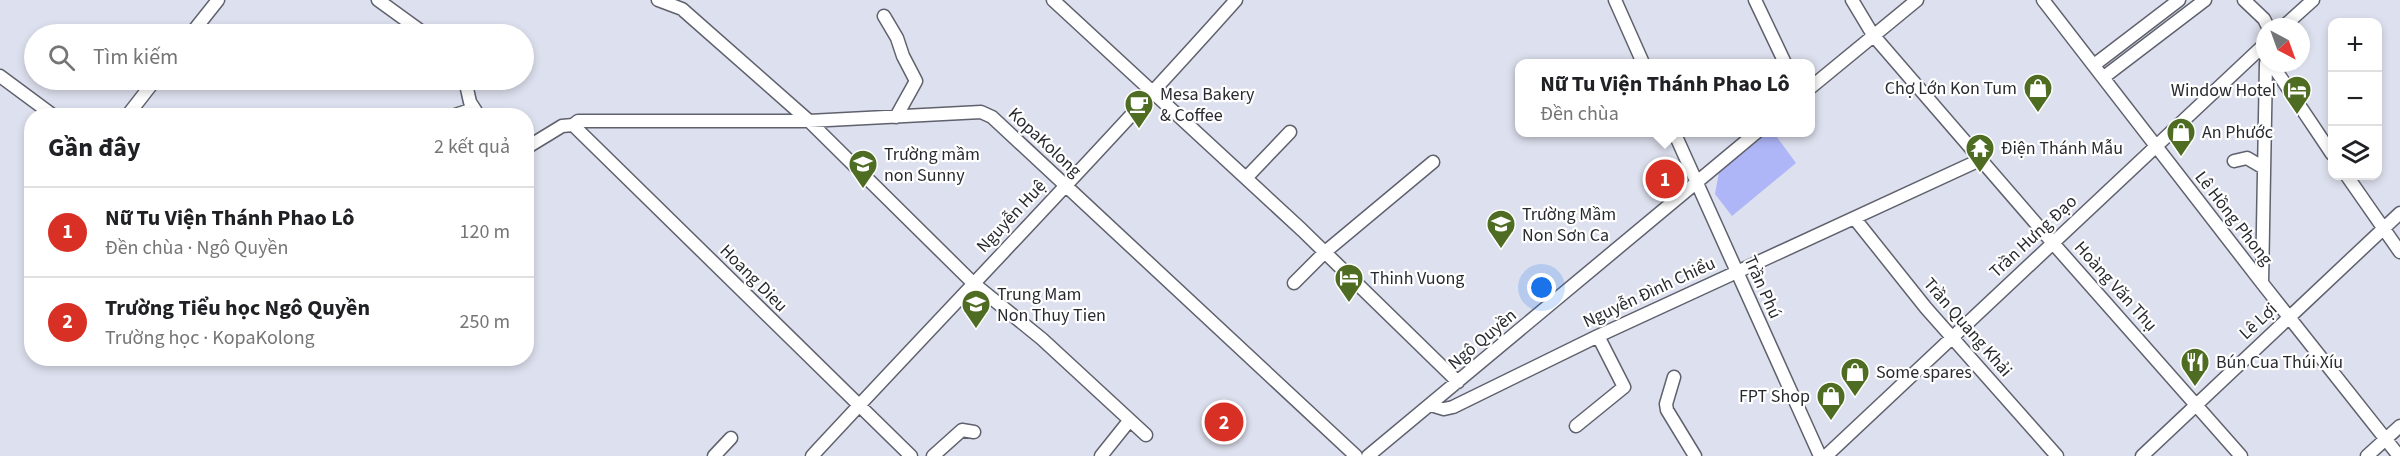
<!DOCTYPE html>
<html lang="vi">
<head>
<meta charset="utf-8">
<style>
	body { margin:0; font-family:"Source Sans 3",sans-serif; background:#f2f2f2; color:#202124 }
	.controls { position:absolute; right:18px; top:18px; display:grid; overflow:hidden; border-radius:12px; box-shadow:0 3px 9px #0003 }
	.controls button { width:54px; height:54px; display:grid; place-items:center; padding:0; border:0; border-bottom:2px solid #e0e0e0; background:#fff; color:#202124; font:30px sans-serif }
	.compass { position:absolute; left:2256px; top:18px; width:54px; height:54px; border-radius:50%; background:#fff; box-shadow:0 3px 9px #0003; rotate:139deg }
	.you { position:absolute; left:1542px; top:288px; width:21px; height:21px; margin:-15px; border:4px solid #fff; border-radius:50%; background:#1a73e8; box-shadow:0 0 0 9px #1a73e833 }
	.badge { display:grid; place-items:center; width:39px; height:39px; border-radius:50%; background:#d93025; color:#fff; font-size:20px; font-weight:700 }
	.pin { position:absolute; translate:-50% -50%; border:3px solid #fff; box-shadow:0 2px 6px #0006 }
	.popup { position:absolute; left:1515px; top:59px; width:300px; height:78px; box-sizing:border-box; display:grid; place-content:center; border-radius:12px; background:#fff; filter:drop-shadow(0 2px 4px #0005); font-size:20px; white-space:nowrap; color:#757577 }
	.popup b { font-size:22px; color:#202124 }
	.popup::after { content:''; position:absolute; left:50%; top:100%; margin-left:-12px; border:12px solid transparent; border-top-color:#fff }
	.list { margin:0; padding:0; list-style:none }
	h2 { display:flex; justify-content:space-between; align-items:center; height:78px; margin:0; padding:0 24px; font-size:26px }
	h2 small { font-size:20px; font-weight:400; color:#757577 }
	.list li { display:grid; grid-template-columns:39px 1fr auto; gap:18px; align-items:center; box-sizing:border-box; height:90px; padding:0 24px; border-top:2px solid #e0e0e0 }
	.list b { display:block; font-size:22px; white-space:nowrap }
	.list p { margin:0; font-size:20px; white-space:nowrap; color:#757577 }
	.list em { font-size:20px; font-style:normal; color:#757577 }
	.icon { flex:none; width:33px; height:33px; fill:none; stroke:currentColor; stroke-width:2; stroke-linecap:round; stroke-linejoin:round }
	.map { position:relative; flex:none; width:2400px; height:456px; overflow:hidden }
	.search { position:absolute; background:#fff; box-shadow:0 3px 9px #0003; left:24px; top:24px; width:510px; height:66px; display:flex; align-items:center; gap:15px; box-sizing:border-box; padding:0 21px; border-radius:33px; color:#757577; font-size:22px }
	.panel { position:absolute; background:#fff; box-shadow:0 3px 9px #0003; left:24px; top:108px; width:510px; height:258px; border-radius:24px }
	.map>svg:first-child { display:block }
	.green { fill:#aeb6f8 }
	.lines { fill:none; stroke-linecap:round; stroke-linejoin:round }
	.minor-casing { stroke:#5f616d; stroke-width:15 }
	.minor { stroke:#fff; stroke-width:12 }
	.labels { text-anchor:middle; stroke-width:4.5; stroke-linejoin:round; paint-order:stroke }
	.poi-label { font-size:18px; fill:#292a2f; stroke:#fff; text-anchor:start }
	.street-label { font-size:18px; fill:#292a2f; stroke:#fff }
</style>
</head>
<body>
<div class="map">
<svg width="2400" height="456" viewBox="0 0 2400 456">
	<rect width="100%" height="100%" fill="#dde0ee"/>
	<path class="green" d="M1769 132 1774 133 1796 163 1732 216 1715 194 1719 172Z"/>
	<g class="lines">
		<g class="minor-casing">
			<path id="minor" d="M378 0 425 34
				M658 0 682 9 809 121 973 283 1042 339 1146 435
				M1053 0 1302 230 1458 382
				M1615 0 1643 63
				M1755 0 1785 63
				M1852 0 1873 35 2052 242 2241 456
				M2043 0 2262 283 2399 456
				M2244 0 2264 19 2268 27
				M884 16 897 38 903 56 916 81 896 117
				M2283 27 2313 0
				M191 34 218 0
				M2271 63 2332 154
				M2094 65 2179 0
				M0 76 54 116
				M2104 77 2205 0
				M465 80 470 102 479 116
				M1810 88 1917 0
				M127 116 155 80
				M452 116 467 111 476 112
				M573 125 911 456
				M1674 132 1820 456
				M526 148 562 126 573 125 578 121H809L981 112 992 117 1356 456
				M2234 161 2247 158 2264 168
				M2347 176 2400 252
				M1246 178 1290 132
				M1855 219 1926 308 2057 456
				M1294 283 1325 252 1433 162
				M2262 283 2266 63
				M1674 377 1666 404 1667 410 1695 456
				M1431 405 1444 409 1453 407 1598 336 1982 159
				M1576 426 1624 387 1598 336
				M714 456 731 438
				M812 456C953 304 1098 155 1236 0
				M933 456 962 430 974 432
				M1101 456 1129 421
				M1368 456 1757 132
				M1826 456 2265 44
				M2142 456 2400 213
				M2367 456 2400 426"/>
		</g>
		<use href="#minor" class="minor"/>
	</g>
	<defs>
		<g id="shop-pin" transform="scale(1.5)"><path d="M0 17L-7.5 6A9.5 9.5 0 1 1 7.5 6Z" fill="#4f6d22" stroke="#fff"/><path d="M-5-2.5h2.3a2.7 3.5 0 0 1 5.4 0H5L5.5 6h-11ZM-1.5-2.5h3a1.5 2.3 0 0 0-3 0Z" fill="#fff"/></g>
		<g id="hotel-pin" transform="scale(1.5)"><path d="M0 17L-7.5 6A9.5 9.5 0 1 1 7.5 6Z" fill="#4f6d22" stroke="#fff"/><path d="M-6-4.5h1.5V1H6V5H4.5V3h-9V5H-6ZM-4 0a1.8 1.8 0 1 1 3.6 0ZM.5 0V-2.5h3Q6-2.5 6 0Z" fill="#fff"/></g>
		<g id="cafe-pin" transform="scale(1.5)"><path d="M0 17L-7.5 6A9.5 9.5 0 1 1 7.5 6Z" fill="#4f6d22" stroke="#fff"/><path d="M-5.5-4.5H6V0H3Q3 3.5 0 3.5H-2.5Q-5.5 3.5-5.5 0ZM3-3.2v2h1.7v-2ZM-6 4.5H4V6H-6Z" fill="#fff"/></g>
		<g id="temple-pin" transform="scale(1.5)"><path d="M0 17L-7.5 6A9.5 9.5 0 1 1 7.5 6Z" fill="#4f6d22" stroke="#fff"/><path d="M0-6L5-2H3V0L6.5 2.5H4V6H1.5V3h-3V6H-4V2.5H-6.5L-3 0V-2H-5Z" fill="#fff"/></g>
		<g id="school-pin" transform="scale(1.5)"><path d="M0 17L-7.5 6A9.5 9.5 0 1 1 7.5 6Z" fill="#4f6d22" stroke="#fff"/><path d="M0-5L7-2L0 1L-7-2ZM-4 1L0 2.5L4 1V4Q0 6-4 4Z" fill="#fff"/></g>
		<g id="restaurant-pin" transform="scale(1.5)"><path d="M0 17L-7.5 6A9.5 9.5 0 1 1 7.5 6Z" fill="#4f6d22" stroke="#fff"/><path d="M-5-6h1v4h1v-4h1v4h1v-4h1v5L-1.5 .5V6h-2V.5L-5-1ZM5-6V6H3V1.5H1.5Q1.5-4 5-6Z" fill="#fff"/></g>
	</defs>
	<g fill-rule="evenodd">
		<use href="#shop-pin" x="2038" y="88"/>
		<use href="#hotel-pin" x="2297" y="90"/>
		<use href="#cafe-pin" x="1139" y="104"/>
		<use href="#shop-pin" x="2181" y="132"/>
		<use href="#temple-pin" x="1980" y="148"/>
		<use href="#school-pin" x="863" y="164"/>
		<use href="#school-pin" x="1501" y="224"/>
		<use href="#hotel-pin" x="1349" y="278"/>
		<use href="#school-pin" x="976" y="304"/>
		<use href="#restaurant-pin" x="2195" y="362"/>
		<use href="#shop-pin" x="1855" y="372"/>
		<use href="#shop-pin" x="1831" y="396"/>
	</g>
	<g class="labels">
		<g class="poi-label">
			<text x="2017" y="94" text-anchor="end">Chợ Lớn Kon Tum</text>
			<text x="2276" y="96" text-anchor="end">Window Hotel</text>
			<text x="1160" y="100">Mesa Bakery<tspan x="1160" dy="21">&amp; Coffee</tspan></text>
			<text x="2202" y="138">An Phước</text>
			<text x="2001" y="154">Điện Thánh Mẫu</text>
			<text x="884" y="160">Trường mầm<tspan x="884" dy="21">non Sunny</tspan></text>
			<text x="1522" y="220">Trường Mầm<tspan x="1522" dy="21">Non Sơn Ca</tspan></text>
			<text x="1370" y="284">Thinh Vuong</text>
			<text x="997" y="300">Trung Mam<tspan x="997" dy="21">Non Thuy Tien</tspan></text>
			<text x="2216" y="368">Bún Cua Thúi Xíu</text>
			<text x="1876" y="378">Some spares</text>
			<text x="1810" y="402" text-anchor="end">FPT Shop</text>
		</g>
		<g class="street-label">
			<text transform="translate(1045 142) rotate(43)" y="6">KopaKolong</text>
			<text transform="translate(1011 216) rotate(-47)" y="6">Nguyễn Huệ</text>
			<text transform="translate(2234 218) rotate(52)" y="6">Lê Hồng Phong</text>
			<text transform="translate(2033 236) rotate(-43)" y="6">Trần Hưng Đạo</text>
			<text transform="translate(754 278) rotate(45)" y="6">Hoang Dieu</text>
			<text transform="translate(2116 286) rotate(48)" y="6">Hoàng Văn Thụ</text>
			<text transform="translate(1763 287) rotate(66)" y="6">Trần Phú</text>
			<text transform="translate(1649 292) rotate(-25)" y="6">Nguyễn Đình Chiểu</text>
			<text transform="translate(2258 321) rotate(-43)" y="6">Lê Lợi</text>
			<text transform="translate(1968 327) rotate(49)" y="6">Trần Quang Khải</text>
			<text transform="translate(1482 339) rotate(-40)" y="6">Ngô Quyền</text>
		</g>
	</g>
</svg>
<div class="controls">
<button>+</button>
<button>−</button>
<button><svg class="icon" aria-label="layers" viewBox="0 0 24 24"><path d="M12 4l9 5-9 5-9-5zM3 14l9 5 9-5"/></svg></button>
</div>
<svg class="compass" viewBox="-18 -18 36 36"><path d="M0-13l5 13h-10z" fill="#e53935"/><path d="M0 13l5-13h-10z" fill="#757577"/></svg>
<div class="you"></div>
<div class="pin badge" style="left:1665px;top:179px">1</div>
<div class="popup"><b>Nữ Tu Viện Thánh Phao Lô</b>Đền chùa</div>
<div class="pin badge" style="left:1224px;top:422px">2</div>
<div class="search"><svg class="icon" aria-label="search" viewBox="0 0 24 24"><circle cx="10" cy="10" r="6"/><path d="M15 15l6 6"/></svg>Tìm kiếm</div>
<section class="panel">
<h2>Gần đây<small>2 kết quả</small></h2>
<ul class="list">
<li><span class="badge">1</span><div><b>Nữ Tu Viện Thánh Phao Lô</b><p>Đền chùa · Ngô Quyền</p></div><em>120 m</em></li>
<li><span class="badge">2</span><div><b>Trường Tiểu học Ngô Quyền</b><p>Trường học · KopaKolong</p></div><em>250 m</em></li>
</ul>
</section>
</div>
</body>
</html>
